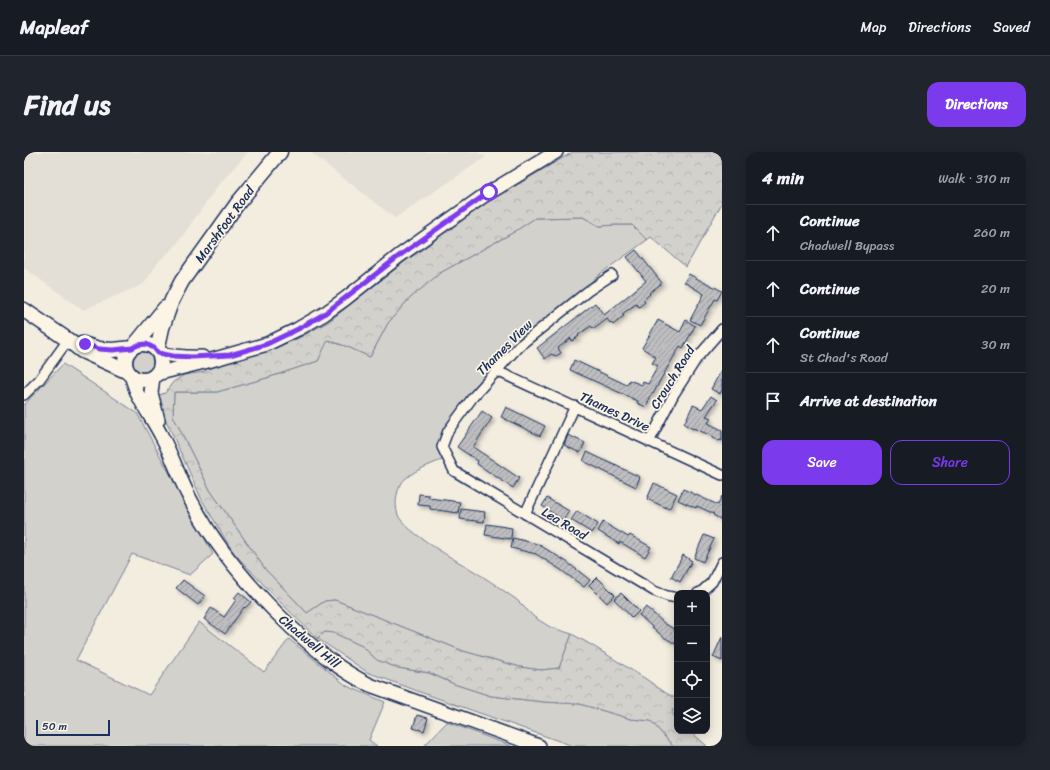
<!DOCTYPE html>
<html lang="en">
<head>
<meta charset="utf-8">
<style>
	body { margin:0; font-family:Sriracha,sans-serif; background:#20242c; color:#f1f3f6 }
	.controls { position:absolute; right:12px; bottom:12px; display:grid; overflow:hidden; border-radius:8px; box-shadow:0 2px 10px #0003 }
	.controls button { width:36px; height:36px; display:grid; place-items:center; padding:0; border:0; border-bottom:1px solid #363941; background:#171b24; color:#f1f3f6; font:20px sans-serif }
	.scale { position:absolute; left:12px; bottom:10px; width:74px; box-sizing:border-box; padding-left:4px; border:2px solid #1b2f5e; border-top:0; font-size:11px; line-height:14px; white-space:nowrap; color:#1b2f5e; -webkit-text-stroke:3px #fcf5e5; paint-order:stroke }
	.stop { position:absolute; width:12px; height:12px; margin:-9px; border:3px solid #7c3aed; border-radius:50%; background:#fff }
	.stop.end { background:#7c3aed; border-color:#fff; box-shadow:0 1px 4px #0008 }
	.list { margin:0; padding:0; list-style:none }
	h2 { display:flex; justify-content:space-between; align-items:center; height:52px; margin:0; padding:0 16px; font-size:17px }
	h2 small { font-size:13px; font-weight:400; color:#9ea1a6 }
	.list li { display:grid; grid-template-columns:26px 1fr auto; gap:12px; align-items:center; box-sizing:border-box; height:56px; padding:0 16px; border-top:1px solid #363941 }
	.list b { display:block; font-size:15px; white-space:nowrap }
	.list p { margin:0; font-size:13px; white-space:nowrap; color:#9ea1a6 }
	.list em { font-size:13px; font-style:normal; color:#9ea1a6 }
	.actions { display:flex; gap:8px; padding:12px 16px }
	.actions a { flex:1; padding:9px 0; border:1px solid #7c3aed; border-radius:12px; text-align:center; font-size:14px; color:#7c3aed }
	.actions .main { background:#7c3aed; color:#fff }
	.icon { flex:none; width:22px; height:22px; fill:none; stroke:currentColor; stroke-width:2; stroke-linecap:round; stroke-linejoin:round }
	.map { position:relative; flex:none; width:698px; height:594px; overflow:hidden; border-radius:12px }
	header { display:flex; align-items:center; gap:24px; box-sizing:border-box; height:56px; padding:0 20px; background:#171b24; border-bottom:1px solid #363941 }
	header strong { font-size:19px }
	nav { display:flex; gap:22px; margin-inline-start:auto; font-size:14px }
	.intro { display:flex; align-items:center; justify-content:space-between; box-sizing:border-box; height:96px; padding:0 24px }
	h1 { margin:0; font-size:28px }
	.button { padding:10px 18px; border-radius:12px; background:#7c3aed; color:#fff; font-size:14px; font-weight:700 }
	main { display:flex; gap:24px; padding:0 24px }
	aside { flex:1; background:#171b24; border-radius:12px; box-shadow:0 2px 10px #0003 }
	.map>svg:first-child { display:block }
	.built { fill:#e3dfd6 }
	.green { fill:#d3d1cc; stroke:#778095 }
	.forest { fill:url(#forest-crowns); stroke:#778095 }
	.building { fill:url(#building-hatch); stroke:#1b2f5e; filter:url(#shadow) }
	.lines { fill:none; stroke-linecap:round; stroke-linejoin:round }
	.street-casing { stroke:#1b2f5e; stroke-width:12 }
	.secondary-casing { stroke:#1b2f5e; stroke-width:16 }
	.primary-casing { stroke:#1b2f5e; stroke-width:17 }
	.street { stroke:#fcf5e5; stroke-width:9 }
	.secondary { stroke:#fcf5e5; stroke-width:13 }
	.primary { stroke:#fcf5e5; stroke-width:14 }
	.route { stroke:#7c3aed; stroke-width:5 }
	.labels { text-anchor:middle; stroke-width:3.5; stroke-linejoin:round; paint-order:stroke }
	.street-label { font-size:13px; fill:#1b2f5e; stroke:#fcf5e5 }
</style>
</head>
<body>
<header>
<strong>Mapleaf</strong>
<nav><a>Map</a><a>Directions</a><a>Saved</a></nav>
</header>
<div class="intro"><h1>Find us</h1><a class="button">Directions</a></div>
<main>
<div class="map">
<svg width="698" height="594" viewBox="0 0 698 594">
	<defs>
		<pattern id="forest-crowns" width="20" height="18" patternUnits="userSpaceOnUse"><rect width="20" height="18" fill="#d3d1cc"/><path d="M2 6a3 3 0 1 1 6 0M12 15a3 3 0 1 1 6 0" fill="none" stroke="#b5b4b2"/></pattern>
		<pattern id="building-hatch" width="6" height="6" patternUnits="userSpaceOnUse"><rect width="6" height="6" fill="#bebec0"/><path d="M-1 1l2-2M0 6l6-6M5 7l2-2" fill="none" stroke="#9a9b9f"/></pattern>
		<filter id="shadow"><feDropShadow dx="2.5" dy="2.5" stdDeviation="2" flood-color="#0004"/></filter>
	</defs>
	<rect width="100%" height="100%" fill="#f3ede0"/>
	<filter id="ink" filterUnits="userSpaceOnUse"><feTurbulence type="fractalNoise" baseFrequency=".025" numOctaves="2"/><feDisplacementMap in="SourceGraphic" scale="8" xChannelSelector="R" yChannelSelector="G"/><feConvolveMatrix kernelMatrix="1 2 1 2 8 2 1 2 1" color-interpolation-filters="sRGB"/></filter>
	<g filter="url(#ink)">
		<path class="built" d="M0 0H224L193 35 150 96 135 109 120 132 59 158 0 116Z
			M288 0H452L462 5 371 66 287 1Z"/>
		<path class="green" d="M559 65 575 74 591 73H608L623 88 576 122 528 164 473 219 418 295 423 306C410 311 393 317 382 326 372 335 370 352 374 363 381 380 433 409 450 419 461 426 472 433 483 441L493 448 510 465 526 475 548 482 535 516 517 518 496 515 439 499 311 448 301 449 283 461 241 417 186 338 149 264 150 240H193L246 225 294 209 303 188 324 195 346 205 364 171 384 148 416 121 490 80 511 66Z
			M109 210a10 10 0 1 1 20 0a10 10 0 1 1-20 0Z
			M39 212 113 261 189 402 166 423 108 402 52 508 125 543 175 470 240 520 265 487 323 534 361 550 345 588 353 594H0V253Z
			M301 480 310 481 338 494 353 508 374 516 405 521 430 532 467 544 520 550 556 552 607 567 627 569 649 594H549L396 540 343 520 293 486Z
			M423 570 487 594H400Z"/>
		<path class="forest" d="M549 0H698V51L662 115 627 85 623 88 608 73H591L575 74 559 65 511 66 490 80 416 121 384 148 364 171 346 205 324 195 304 188 294 209 246 225 193 240H150L149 264 186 338 241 417 283 461 301 449 311 448 439 499 496 515 517 518 535 516 548 482C574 496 597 512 622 527 632 534 642 542 653 547V558H648L650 564 653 567V579H666L683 594H649L627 569 607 567 556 552 520 550 467 544 430 532 406 521 374 516 353 508 338 494 310 481 301 480 293 486 253 447 209 400 178 348 136 255 135 243 141 241 149 230 160 223 181 220 182 213 242 199 273 187 304 170 379 111 462 51Z"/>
		<path class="building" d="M612 98 638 131 625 141 626 142 619 148 621 150 615 155 612 152 598 162 600 164 589 173 587 170 586 171 583 167 570 177 567 174 554 183 555 184 548 189 547 186 534 196 537 201 532 204 527 202 521 207 513 196 571 151 580 163 622 129 603 105Z
			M665 122 681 131V130L698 139 693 148 691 147 676 173 666 168 680 142 660 130Z
			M634 168 656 180 662 168 671 174 659 196 656 194 638 225 629 242 628 241 622 255 613 251 614 249 546 218 550 208 603 233 605 228 618 233 619 230 624 232 634 214 628 211 632 205 618 196Z
			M698 217V238L696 242 687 237Z
			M687 244 693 248 682 264 687 266 684 271 698 278V289L696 288 695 289 688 286V284L669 276V277L660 272 669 253 678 257Z
			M482 255 521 274 516 284 477 265Z
			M458 259 468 266 449 295 495 326 489 336 453 312 454 309 433 295Z
			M544 283 561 291 556 301 540 293Z
			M563 300 616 325 612 335 559 309Z
			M630 331 653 342 645 357 623 347Z
			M659 337 694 353 698 344V368L689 363 690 362 673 354 672 356 654 348Z
			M395 342 405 343V346L436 350 434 361 406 357V354L394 353Z
			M523 346 545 359 539 368 518 354Z
			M437 357 461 360 460 370 436 367Z
			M553 359 574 372 568 381 547 368Z
			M579 370 604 385 606 383 627 395 621 405 596 390 595 392 574 379Z
			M463 372 488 376 487 387 461 383Z
			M680 383 690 387 679 410 670 406Z
			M489 386 514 392 543 410 566 428 560 435 537 418 512 402 487 396Z
			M659 403 668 409 656 430 647 425Z
			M573 425 591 443 583 451 565 433Z
			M159 428 181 444 174 453 152 436Z
			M215 440 227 450 221 456 220 455 201 482 180 467 187 456 200 465 212 448 210 446Z
			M597 441 615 459 608 466 590 447Z
			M622 455 640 471 653 479V493L638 484 615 463Z
			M698 485V509L689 505Z
			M393 563 404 566 400 579 389 576Z"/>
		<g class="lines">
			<g class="street-casing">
				<path id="street" d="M588 123 564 139 495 194 449 245 424 279 418 295 430 319 630 439 643 444 653 446
					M473 219 698 323
					M0 243 15 228 44 188
					M625 290 650 242 673 206 698 177
					M501 362 551 254
					M674 441 677 440 688 430 698 410"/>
			</g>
			<g class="secondary-casing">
				<path id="secondary" d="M135 201C149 204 163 206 178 205
					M132 222 184 209 243 192 274 177 300 162 321 147 375 104 458 45 532 0
					M107 223C109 229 111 236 114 243 121 257 131 271 138 285 150 307 157 332 170 354 195 400 230 440 268 476 292 498 317 519 346 533L515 594
					M129 225 127 241 134 268"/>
			</g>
			<g class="primary-casing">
				<path id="primary" d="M0 158 44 188 58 199 104 220
					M58 192 75 197 89 198 108 196
					M101 210a18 18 0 1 1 36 0a18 18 0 1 1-36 0Z
					M110 194 141 156
					M133 199 138 176 148 148 158 129 213 52 256 0"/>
			</g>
			<use href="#street" class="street"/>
			<use href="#secondary" class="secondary"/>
			<use href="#primary" class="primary"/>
		</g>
	</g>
	<g class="lines" filter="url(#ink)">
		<path class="route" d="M61 192 75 197 89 198 108 196 114 193 122 192 130 196 134 201 149 204 168 205 206 203 243 192 274 177 300 162 321 146 375 104 465 40"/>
	</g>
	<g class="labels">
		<g class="street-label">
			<text transform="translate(200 72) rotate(-54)" y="5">Marshfoot Road</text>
			<text transform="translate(480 195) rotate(-45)" y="5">Thames View</text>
			<text transform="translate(648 225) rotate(-58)" y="5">Crouch Road</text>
			<text transform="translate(591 259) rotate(25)" y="5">Thames Drive</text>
			<text transform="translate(541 371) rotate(31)" y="5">Lea Road</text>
			<text transform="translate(286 489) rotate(40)" y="5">Chadwell Hill</text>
		</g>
	</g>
</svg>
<div class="controls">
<button>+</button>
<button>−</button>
<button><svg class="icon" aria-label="locate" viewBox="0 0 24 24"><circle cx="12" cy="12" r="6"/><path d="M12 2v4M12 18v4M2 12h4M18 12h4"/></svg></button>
<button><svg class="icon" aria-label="layers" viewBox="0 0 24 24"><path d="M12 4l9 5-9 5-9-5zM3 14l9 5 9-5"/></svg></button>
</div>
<div class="scale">50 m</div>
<div class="stop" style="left:465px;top:40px"></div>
<div class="stop end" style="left:61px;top:192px"></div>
</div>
<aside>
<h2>4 min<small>Walk · 310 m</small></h2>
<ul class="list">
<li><svg class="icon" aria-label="ahead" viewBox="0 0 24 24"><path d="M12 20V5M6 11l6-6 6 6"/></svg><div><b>Continue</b><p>Chadwell Bypass</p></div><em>260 m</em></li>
<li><svg class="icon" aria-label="ahead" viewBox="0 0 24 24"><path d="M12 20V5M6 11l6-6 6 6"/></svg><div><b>Continue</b></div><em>20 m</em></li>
<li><svg class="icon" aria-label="ahead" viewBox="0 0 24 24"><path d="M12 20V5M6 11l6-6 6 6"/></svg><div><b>Continue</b><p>St Chad's Road</p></div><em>30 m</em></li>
<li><svg class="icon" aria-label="arrive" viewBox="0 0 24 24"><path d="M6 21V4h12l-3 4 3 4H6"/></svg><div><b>Arrive at destination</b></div></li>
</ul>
<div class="actions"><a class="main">Save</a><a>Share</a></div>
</aside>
</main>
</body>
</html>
